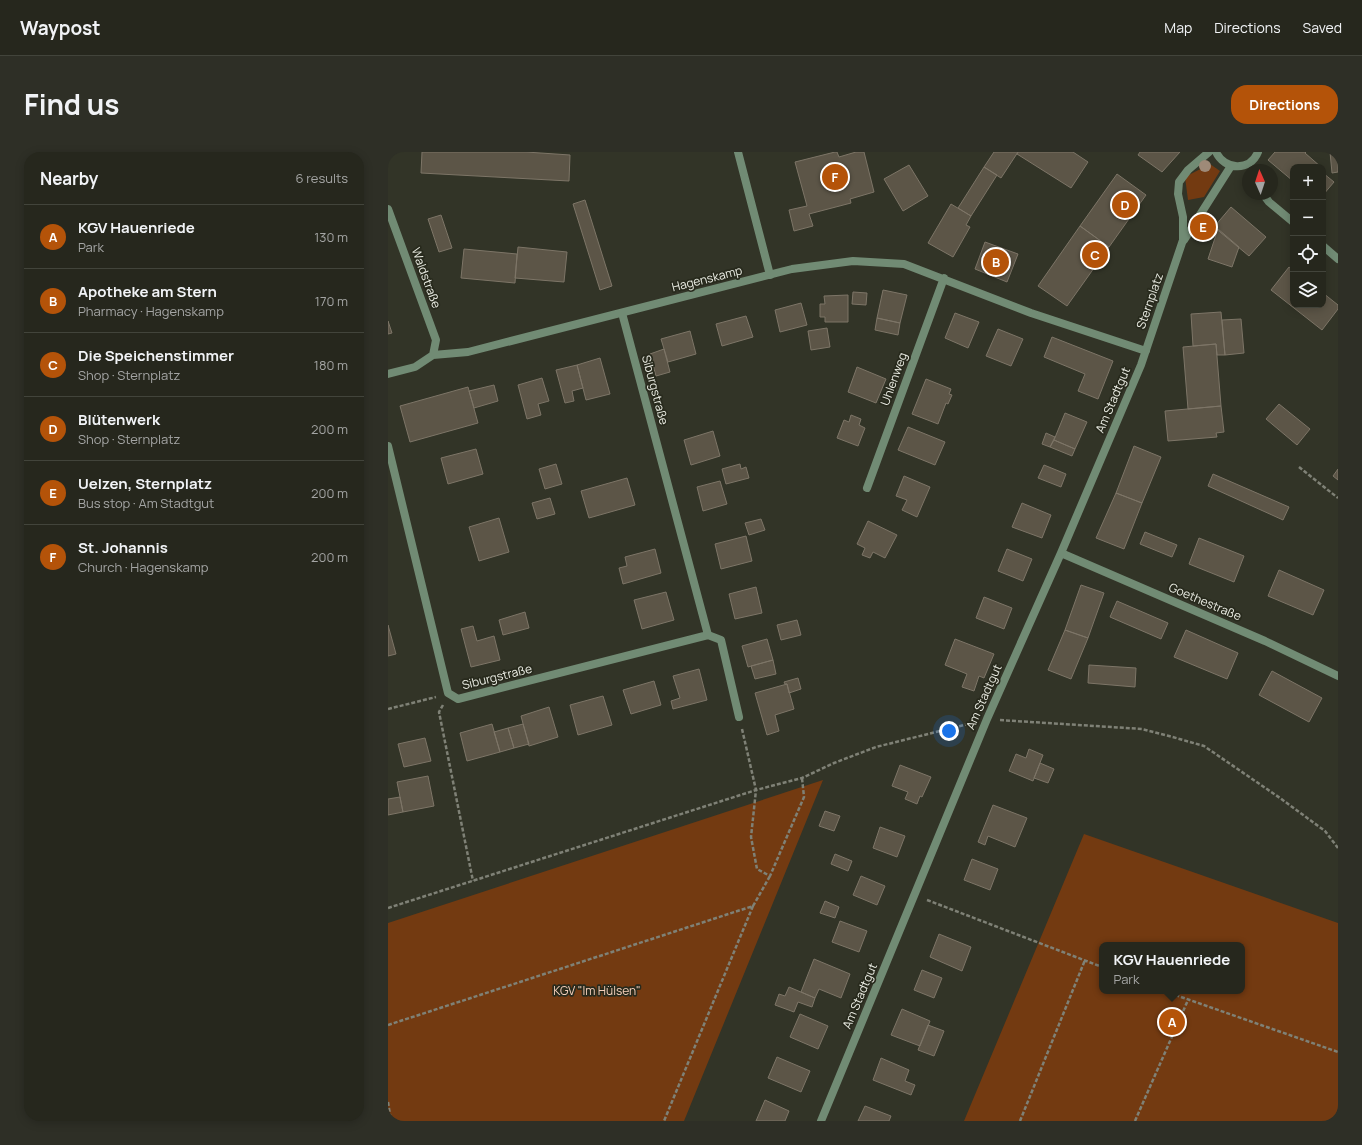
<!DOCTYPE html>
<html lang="en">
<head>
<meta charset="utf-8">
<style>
	body { margin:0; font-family:Manrope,sans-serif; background:#2e2f26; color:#f1f3f6 }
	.controls { position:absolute; right:12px; top:12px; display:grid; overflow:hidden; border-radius:8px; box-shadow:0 2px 10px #0003 }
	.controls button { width:36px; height:36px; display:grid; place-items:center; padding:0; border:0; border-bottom:1px solid #42443b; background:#26271d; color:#f1f3f6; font:20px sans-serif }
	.compass { position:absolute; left:854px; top:12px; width:36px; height:36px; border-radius:50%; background:#26271d; box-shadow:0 2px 10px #0003; rotate:357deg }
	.you { position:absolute; left:561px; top:579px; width:14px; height:14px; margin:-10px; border:3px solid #fff; border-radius:50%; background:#1a73e8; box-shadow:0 0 0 6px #1a73e833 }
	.badge { display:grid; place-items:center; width:26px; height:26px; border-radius:50%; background:#b45309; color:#fff; font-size:13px; font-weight:700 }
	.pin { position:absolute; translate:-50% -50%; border:2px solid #fff; box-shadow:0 1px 4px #0006 }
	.popup { position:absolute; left:711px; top:790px; width:146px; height:52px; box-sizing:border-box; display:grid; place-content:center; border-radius:8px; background:#26271d; filter:drop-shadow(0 1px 3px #0005); font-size:13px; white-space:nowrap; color:#a4a5a4 }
	.popup b { font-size:15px; color:#f1f3f6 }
	.popup::after { content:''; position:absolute; left:50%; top:100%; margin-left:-8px; border:8px solid transparent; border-top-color:#26271d }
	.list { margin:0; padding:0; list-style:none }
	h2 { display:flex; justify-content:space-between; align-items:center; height:52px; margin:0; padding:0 16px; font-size:17px }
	h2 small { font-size:13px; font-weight:400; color:#a4a5a4 }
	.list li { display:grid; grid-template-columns:26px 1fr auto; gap:12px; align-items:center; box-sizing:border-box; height:64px; padding:0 16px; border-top:1px solid #42443b }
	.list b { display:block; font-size:15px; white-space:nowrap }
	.list p { margin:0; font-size:13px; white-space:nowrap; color:#a4a5a4 }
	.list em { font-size:13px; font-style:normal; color:#a4a5a4 }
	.icon { flex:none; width:22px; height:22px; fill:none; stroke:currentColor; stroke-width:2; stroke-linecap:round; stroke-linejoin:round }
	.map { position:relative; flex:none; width:950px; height:969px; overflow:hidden; border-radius:16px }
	header { display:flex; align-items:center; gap:24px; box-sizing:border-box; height:56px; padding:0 20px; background:#26271d; border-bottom:1px solid #42443b }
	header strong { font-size:19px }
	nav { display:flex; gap:22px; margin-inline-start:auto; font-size:14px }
	.intro { display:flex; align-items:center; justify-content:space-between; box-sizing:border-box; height:96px; padding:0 24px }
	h1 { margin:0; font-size:28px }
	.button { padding:10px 18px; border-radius:16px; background:#b45309; color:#fff; font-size:14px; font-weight:700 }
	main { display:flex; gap:24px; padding:0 24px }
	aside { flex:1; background:#26271d; border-radius:16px; box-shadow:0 2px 10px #0003 }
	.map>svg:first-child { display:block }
	.green { fill:#733a11; fill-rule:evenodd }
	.building { fill:#5c5547; stroke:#7d7567 }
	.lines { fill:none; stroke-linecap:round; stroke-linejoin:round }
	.path { stroke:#7f8176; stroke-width:2.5; stroke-dasharray:4 2; stroke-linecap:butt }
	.service { stroke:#718b74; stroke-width:8 }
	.minor { stroke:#718b74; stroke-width:8 }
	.tree { fill:#9e8a78 }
	.labels { text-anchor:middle; stroke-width:3.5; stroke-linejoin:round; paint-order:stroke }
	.street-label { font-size:12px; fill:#eaece3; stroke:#282a1d }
	.park-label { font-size:12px; fill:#f6d0ba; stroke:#282a1d }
</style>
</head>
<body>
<header>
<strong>Waypost</strong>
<nav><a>Map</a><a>Directions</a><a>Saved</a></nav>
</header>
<div class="intro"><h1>Find us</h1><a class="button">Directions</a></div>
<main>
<aside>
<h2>Nearby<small>6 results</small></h2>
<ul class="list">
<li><span class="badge">A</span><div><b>KGV Hauenriede</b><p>Park</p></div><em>130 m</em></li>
<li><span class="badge">B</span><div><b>Apotheke am Stern</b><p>Pharmacy · Hagenskamp</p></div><em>170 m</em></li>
<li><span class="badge">C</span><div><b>Die Speichenstimmer</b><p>Shop · Sternplatz</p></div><em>180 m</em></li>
<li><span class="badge">D</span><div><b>Blütenwerk</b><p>Shop · Sternplatz</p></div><em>200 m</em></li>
<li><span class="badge">E</span><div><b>Uelzen, Sternplatz</b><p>Bus stop · Am Stadtgut</p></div><em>200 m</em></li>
<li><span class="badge">F</span><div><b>St. Johannis</b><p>Church · Hagenskamp</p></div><em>200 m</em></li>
</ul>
</aside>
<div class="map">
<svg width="950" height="969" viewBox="0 0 950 969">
	<rect width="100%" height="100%" fill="#323427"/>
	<path class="green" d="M822 12 832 19 816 45 800 48 797 25Z
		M435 628 296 969H0V771Z
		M696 682 950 771V969H576ZM714 793H854V839H714Z"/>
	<path class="building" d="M34 0H138L182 3 181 29 33 21Z
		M447 0H449L451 5 468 0H476L486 40 462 47 463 51 421 62 425 74 406 79 401 58 419 54 407 10Z
		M606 0H630L613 26 596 15Z
		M630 0H685L700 10 683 36 629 2Z
		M752 0H792L774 20 750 3Z
		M887 0H918L917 1 933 15H905V29L880 8Z
		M942 0H950V20L944 21Z
		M521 13 540 44 515 59 496 27Z
		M596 15 609 23 583 64 570 56Z
		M935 21 946 30 935 43Z
		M729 22 758 43 721 95 692 74Z
		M197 48 224 134 212 138 185 52Z
		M563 52 583 64 578 73 582 75 565 105 540 91Z
		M843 55 878 85 861 104 826 75Z
		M53 63 64 96 51 100 40 67Z
		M692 74 721 95 679 154 650 134Z
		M830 77 851 95 844 115 820 107Z
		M597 90 630 102 619 130 587 117Z
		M130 95 179 100 176 130 127 126Z
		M76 97 129 102 127 131 73 126Z
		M901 115 905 118V153H935V141L950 153V157L934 178 883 138Z
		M495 138 519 143 512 171 489 166Z
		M465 140 479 141 478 153 464 152Z
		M460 143V170H437V165H432V152H437L436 144Z
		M413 151 419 173 392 180 387 158Z
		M833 160 837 203H829L828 192 805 194 803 162Z
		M567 161 591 170 580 196 557 186Z
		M358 164 365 185 334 194 328 172Z
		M489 166 512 171 510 183 487 178Z
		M853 167 856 201 837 203 834 168Z
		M0 169 4 181 0 182Z
		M439 176 442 195 423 198 420 179Z
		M610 177 635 187 623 214 598 204Z
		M302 179 308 202 280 210 273 187Z
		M664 185 725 209 710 247 690 239 697 222 656 205Z
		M828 192 833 254 800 257 795 195Z
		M276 197 282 220 268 224 262 202Z
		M212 206 222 242 198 248 189 213Z
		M189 213 195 236 184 239 186 249 177 251 168 218Z
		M469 215 498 227 488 251 460 240Z
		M154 226 161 249 150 252 153 263 139 267 130 233Z
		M538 227 563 237 561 242 564 243 560 252 558 251 550 272 524 262Z
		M106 233 110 249 86 256 81 239Z
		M80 235 90 271 22 290 12 254Z
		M891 252 922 277 909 293 878 267Z
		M833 254 836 280 828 281 829 285 780 289 777 259Z
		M677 261 699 270 687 297 666 288Z
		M463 263 473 267 471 273 477 276 470 294 449 286 456 268 461 270Z
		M520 275 557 290 547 313 510 298Z
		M325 279 332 304 303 313 296 288Z
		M658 281 667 285 662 295 654 292Z
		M666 288 687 297 684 304 662 295Z
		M746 294 773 305 754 351 728 341Z
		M88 297 95 322 60 332 53 306Z
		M168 312 174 332 157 337 151 317Z
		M352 312 353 317 358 315 361 326 338 332 334 317Z
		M656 313 678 322 673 335 650 326Z
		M950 317V328L945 324Z
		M825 322 901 355 895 368 820 334Z
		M516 324 542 335 529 365 514 358 519 348 508 344Z
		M239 326 247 353 201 366 193 339Z
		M332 329 339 352 315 359 309 335Z
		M728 341 754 351 736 397 708 386Z
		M162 346 167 362 149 367 144 351Z
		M634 351 663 363 654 386 624 375Z
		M111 366 121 400 91 409 81 375Z
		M373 367 377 378 361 383 357 371Z
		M480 369 509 383 497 406 485 400 482 406 474 403 477 396 469 392Z
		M757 380 789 393 784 405 752 392Z
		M358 384 364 409 333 417 327 392Z
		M811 386 856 404 846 430 801 412Z
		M267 397 273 421 235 432 231 416 239 414 237 405Z
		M619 397 644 407 635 429 610 419Z
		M891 418 936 438 925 463 880 444Z
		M693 433 716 441 700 486 677 478Z
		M368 435 374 461 347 467 341 442Z
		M278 440 286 468 254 477 246 448Z
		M596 445 624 456 616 477 588 466Z
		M729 449 780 471 773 487 722 465Z
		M137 460 141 476 115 483 111 468Z
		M409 468 413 483 393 488 389 473Z
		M0 473 8 502 0 504Z
		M85 474 89 489 106 484 112 508 83 515 73 477Z
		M677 478 700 486 683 527 660 518Z
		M798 478 850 501 839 527 786 505Z
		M379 487 385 508 360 515 354 494Z
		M567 487 606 502 596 526 591 524 586 539 574 535 579 522 557 513Z
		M385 508 388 522 367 527 363 514Z
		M701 513 748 516 747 535 700 531Z
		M311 517 319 548 285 557 283 549 292 546 285 524Z
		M884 519 934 546 921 570 871 543Z
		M410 526 413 537 401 541 399 532H397L396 530Z
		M266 529 273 553 243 562 235 538Z
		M399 532 406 557 387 563 391 579 379 583 367 541Z
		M215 544 224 573 190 583 182 553Z
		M161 555 170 585 141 594 133 564Z
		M104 572 112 600 79 609 72 581Z
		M135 572 141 592 126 596 120 576Z
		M120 576 126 596 112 600 106 580Z
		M37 586 43 609 16 615 10 592Z
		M641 597 655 603 645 629 621 619 628 602 638 606Z
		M652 611 666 617 660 631 646 626Z
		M512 613 543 625 534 645 532 644 529 652 517 647 520 640 504 634Z
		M40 624 46 654 15 660 9 630Z
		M12 645 15 660 0 663V647Z
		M605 653 639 666 627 695 600 684 597 693 590 690Z
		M437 659 452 664 446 679 431 674Z
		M492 675 517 684 509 705 485 696Z
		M447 702 464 709 460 719 443 712Z
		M584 707 610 717 602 738 576 728Z
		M473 724 497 734 489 753 465 743Z
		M437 749 451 755 447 766 432 761Z
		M452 769 479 779 471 800 444 790Z
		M551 782 583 795 574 819 542 805Z
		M426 807 462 822 453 846 431 837 427 846 413 840Z
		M534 818 554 826 546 846 526 838Z
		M401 835 427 846 424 855 410 850 406 860 387 853 391 842 397 844Z
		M514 857 542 869 532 894 503 883Z
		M412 862 440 874 430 897 402 885Z
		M540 873 556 879 546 904 530 898Z
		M389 905 422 919 413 940 380 926Z
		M493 906 521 918 517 929 527 933 523 943 485 928Z
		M377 948 401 959 397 969H368Z
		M477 954 503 964 501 969H470Z"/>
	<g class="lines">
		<path class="path" d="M911 315 950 346
			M55 553 51 560 85 729
			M0 557 48 545
			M612 568 754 577 781 584 816 594 892 646 937 679 950 696
			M354 577 368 638 363 685 369 717 382 724 416 645 414 626
			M539 748 714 815
			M365 754 382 724
			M0 756 368 638 414 626 446 611 488 595 584 571
			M776 839 950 900
			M0 873 365 754 276 969
			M0 950 3 969
			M632 969 697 808
			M747 969 800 848"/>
		<path class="service" d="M350 0 382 123"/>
		<path class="minor" d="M828 0C836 18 862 20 870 0
			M875 42 881 50 905 70
			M0 57 48 188 45 203
			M796 88 843 14
			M935 94 950 107
			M0 222 27 215 45 203 80 200 404 117 465 109 516 112 643 161 758 199
			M0 294 60 541 70 547 320 483 234 161
			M479 336 556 126
			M673 401 877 489 950 524
			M320 483 333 488 351 565
			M433 969 599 567 673 401 753 213 795 88V65L790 42 791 30 800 18 821 0"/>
	</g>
	<circle class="tree" cx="817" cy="14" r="6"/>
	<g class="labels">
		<g class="street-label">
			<text transform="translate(38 126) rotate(70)" y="4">Waldstraße</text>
			<text transform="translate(319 127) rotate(-14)" y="4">Hagenskamp</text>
			<text transform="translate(762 149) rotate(-71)" y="4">Sternplatz</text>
			<text transform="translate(506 227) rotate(-70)" y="4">Uhlenweg</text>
			<text transform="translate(267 238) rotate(75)" y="4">Siburgstraße</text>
			<text transform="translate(725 248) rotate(-67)" y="4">Am Stadtgut</text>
			<text transform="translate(817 450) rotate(23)" y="4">Goethestraße</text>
			<text transform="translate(109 525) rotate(-14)" y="4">Siburgstraße</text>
			<text transform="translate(596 545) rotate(-66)" y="4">Am Stadtgut</text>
			<text transform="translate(472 844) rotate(-67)" y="4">Am Stadtgut</text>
		</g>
		<g class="park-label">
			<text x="209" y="843">KGV "Im Hülsen"</text>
		</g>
	</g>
</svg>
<div class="controls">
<button>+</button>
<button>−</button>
<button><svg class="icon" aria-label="locate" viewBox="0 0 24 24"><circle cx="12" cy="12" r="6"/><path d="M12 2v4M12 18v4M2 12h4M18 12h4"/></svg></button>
<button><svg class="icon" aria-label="layers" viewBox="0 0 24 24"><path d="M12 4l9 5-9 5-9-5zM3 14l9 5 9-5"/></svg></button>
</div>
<svg class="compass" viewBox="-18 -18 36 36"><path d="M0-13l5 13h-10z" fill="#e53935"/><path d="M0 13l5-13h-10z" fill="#a4a5a4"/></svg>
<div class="you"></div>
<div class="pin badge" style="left:784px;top:870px">A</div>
<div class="popup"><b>KGV Hauenriede</b>Park</div>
<div class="pin badge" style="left:608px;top:110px">B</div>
<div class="pin badge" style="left:707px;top:103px">C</div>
<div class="pin badge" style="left:737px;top:53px">D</div>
<div class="pin badge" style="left:815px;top:75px">E</div>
<div class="pin badge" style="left:447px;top:25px">F</div>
</div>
</main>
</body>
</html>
